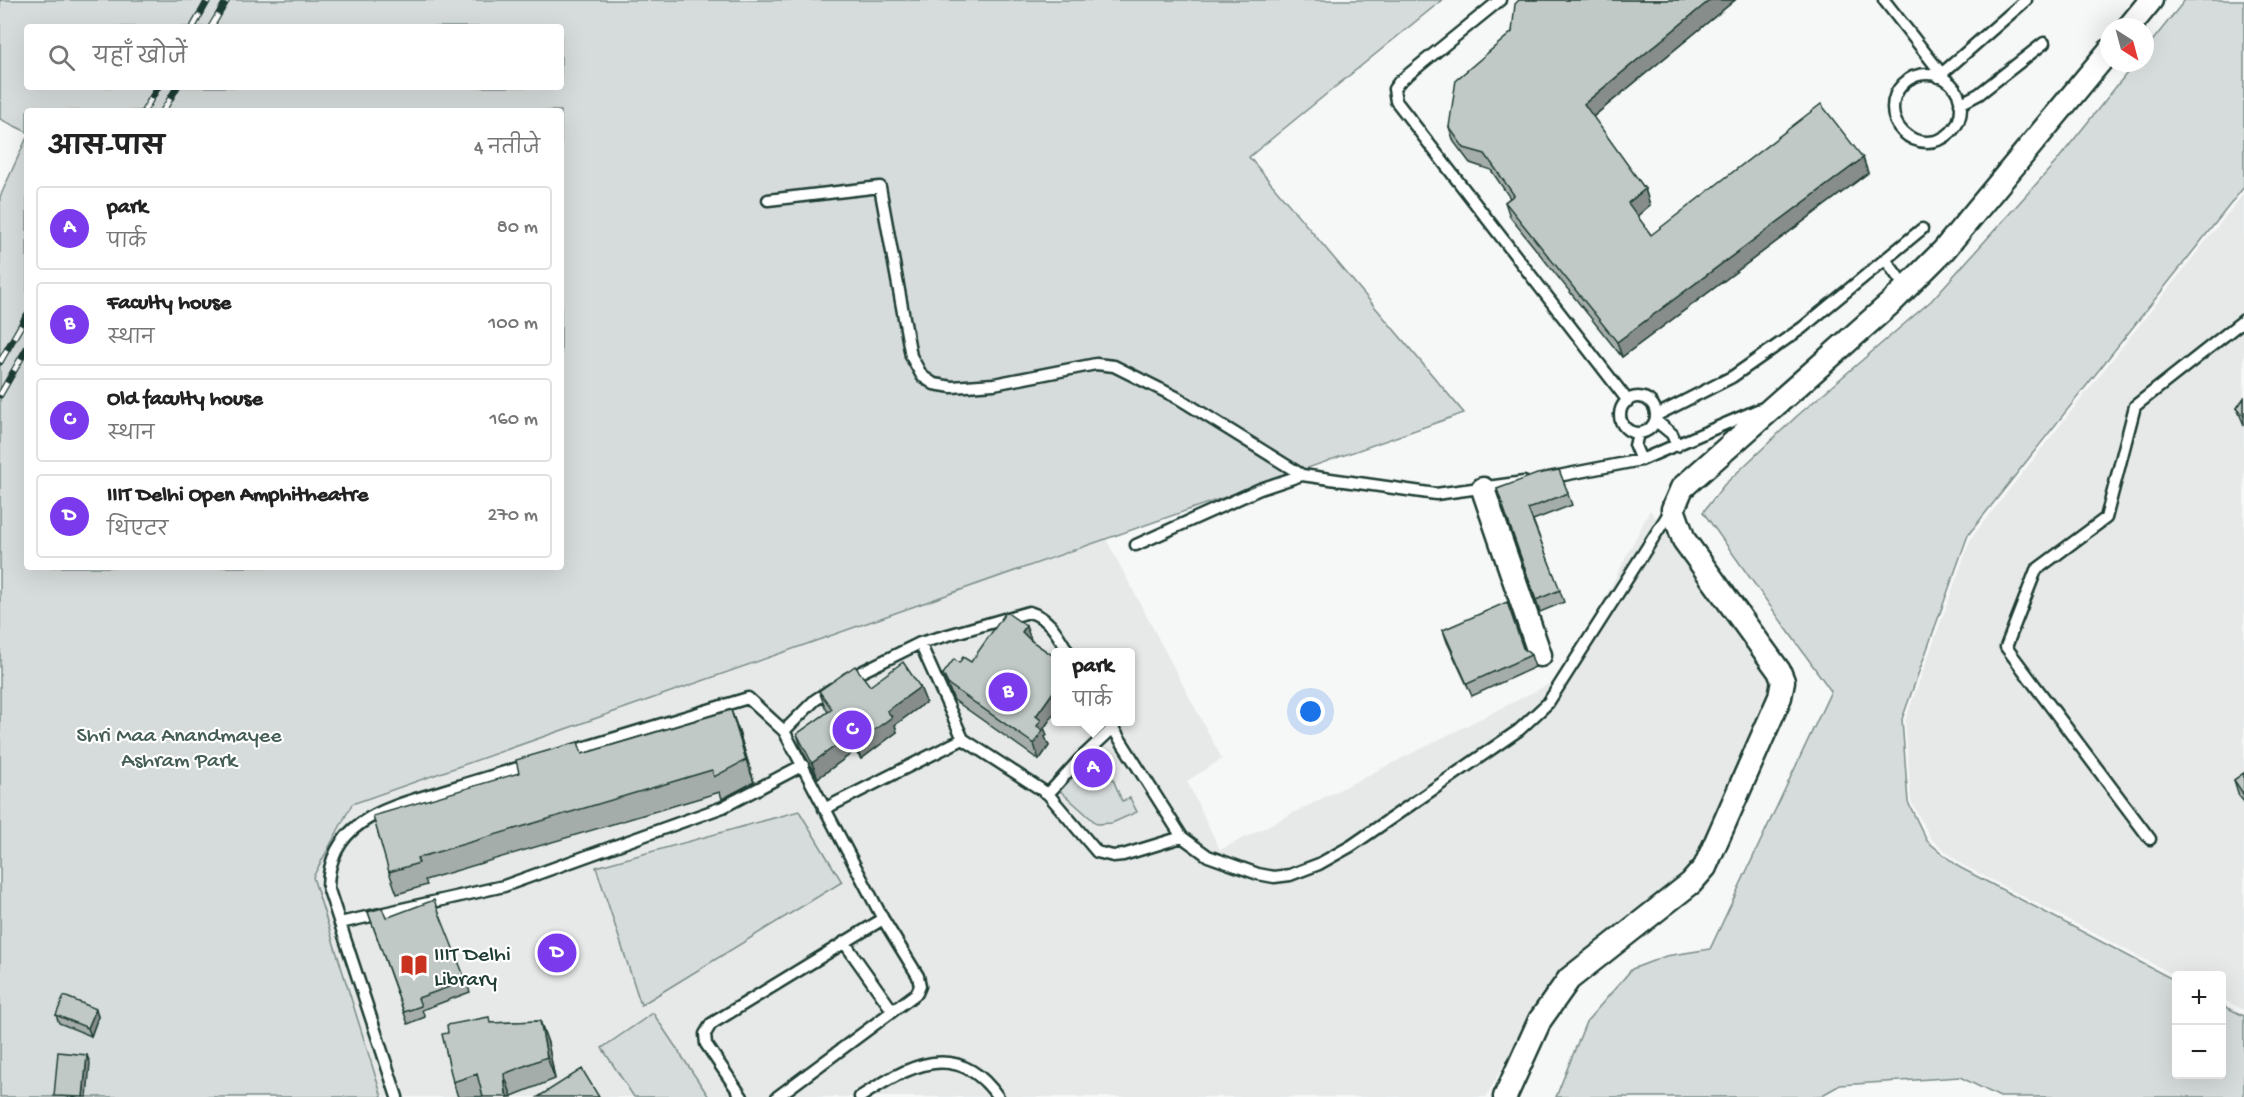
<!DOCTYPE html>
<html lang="hi">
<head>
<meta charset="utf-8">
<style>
	body { margin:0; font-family:"Gochi Hand","Playpen Sans Deva",sans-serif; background:#f2f2f2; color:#222 }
	.controls { position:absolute; right:18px; bottom:18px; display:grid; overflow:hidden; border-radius:6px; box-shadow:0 6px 24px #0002 }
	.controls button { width:54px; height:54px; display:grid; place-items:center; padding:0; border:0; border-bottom:2px solid #e0e0e0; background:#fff; color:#222; font:30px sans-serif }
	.compass { position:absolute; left:2100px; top:18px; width:54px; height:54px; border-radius:50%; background:#fff; box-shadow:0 6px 24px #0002; rotate:144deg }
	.you { position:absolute; left:1311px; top:712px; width:21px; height:21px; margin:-15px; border:4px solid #fff; border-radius:50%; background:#1a73e8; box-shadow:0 0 0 9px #1a73e833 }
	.badge { display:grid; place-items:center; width:39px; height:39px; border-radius:50%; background:#7c3aed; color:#fff; font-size:20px; font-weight:700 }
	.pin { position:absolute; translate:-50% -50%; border:3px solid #fff; box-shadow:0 2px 6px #0006 }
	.popup { position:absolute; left:1051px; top:648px; width:84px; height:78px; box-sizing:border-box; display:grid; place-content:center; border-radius:6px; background:#fff; filter:drop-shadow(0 2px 4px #0005); font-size:20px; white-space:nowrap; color:#767676 }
	.popup b { font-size:22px; color:#222 }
	.popup::after { content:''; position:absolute; left:50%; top:100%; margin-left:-12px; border:12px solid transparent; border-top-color:#fff }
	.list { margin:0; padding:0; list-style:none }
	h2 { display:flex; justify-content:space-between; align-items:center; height:78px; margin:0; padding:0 24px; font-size:26px }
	h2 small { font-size:20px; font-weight:400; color:#767676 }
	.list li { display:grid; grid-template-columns:39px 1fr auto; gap:18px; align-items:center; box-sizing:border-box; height:84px; margin:0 12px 12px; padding:0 12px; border:2px solid #e0e0e0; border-radius:6px }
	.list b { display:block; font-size:22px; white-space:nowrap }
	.list p { margin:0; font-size:20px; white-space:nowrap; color:#767676 }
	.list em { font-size:20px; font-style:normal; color:#767676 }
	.icon { flex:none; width:33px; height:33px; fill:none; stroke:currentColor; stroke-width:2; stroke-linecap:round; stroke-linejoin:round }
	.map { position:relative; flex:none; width:2244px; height:1097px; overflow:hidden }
	.search { position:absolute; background:#fff; box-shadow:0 6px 24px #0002; left:24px; top:24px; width:540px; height:66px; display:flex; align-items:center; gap:15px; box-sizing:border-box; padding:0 21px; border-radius:6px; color:#767676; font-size:22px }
	.panel { position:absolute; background:#fff; box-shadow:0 6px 24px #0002; left:24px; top:108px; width:540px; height:462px; border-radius:6px }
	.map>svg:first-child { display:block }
	.built { fill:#e6e9e8; fill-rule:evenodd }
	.green { fill:#d6dcdb; stroke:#7a8c88; stroke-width:1.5; fill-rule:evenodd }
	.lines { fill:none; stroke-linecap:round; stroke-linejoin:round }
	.service-casing { stroke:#1f3d34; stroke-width:15 }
	.minor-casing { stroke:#1f3d34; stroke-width:27 }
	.service { stroke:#fff; stroke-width:10 }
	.minor { stroke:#fff; stroke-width:22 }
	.rail-casing { stroke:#1f3d34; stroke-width:7 }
	.rail { stroke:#fff; stroke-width:4.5; stroke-dasharray:14; stroke-linecap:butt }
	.wall { fill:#a5adaa; stroke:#1f3d34; stroke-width:1.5 }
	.shaded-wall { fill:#868d8b; stroke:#1f3d34; stroke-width:1.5 }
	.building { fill:#c0c9c6; stroke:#1f3d34; stroke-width:1.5 }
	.labels { text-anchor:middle; stroke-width:4.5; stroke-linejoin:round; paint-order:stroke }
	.park-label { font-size:22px; fill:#445d55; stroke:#fff }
	.poi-label { font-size:22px; fill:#1f3d34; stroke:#fff; text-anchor:start }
</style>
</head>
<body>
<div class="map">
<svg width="2244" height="1097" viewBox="0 0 2244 1097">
	<rect width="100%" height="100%" fill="#f6f7f7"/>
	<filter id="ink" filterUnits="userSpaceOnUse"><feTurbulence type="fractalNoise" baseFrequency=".0167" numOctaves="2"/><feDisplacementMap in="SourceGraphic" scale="12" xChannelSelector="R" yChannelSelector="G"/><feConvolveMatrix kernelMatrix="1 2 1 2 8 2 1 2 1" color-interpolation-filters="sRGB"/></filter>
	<g filter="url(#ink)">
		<path class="built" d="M2244 193V1010L2222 999V976H2176L1961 864 1931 839 1911 801 1905 721 1971 538Z
			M1650 510 1775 676 1766 731 1693 868 1526 1024 1486 1097H382L313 877 349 804 1106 539 1222 759 1187 781 1220 850 1565 676ZM1056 652H1130V722H1056Z"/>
		<path class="green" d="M0 0H1442L1249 157 1464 413 352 804 313 877 382 1097H0V197L27 137V567H561V111H27V132L0 119ZM27 27H561V87H27Z
			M2185 0H2244V187L1968 535 1902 719 1908 802 1927 841 1959 867 2176 981V1074H2222V1005L2244 1016V1097H2000L1960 1077 1840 1085 1819 1097H1556L1586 1022 1632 969 1666 956 1710 949 1831 691 1703 512 1724 485 1797 416 1931 301 2056 162 2135 63H2145V50Z
			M1100 748 1122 801 1130 798 1137 812 1112 823 1097 824 1058 789Z
			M799 811 842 882 641 1005 596 867Z
			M653 1013 709 1097H634L602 1048Z"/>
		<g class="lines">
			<g class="service-casing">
				<path id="service" d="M1500 0 1399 82 1394 89 1396 101 1628 401
					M1884 0 1941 73
					M1893 108a34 34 0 1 1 68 0a34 34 0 1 1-68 0Z
					M1938 77 2026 0
					M1960 104 1979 94 2044 43
					M768 200 880 187 911 356 922 376 934 384 952 387 994 384 1096 364 1114 366 1178 398 1302 475 1436 494 1524 482
					M1885 259 1906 288
					M1620 415a18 18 0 1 1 36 0a18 18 0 1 1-36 0Z
					M1657 415 1732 377 1802 328 1922 229
					M1656 421 1672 434 1677 446
					M1638 433 1635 446 1641 460
					M1548 478 1641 460 1760 409
					M1136 545 1260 489 1302 475
					M920 643 963 739
					M847 679 920 643 1029 612C1050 618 1058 635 1068 652
					M1109 722 1182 837 1208 856 1258 874 1274 877 1290 875 1319 864 1351 846 1519 730 1548 703 1671 510
					M569 752 748 698 784 731 815 700 832 689
					M1048 794 1079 760 1113 728
					M824 809 963 739 1048 794 1097 852 1113 856 1123 855 1182 837
					M2150 839 2006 647 2036 570 2106 518 2135 406 2244 320
					M340 923 504 886 723 807 803 765
					M844 942 892 1010
					M397 1097 328 887C329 820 390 807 442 791 471 782 501 773 531 764
					M742 1097 706 1044 705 1034 711 1024 883 919
					M777 1097 917 993 920 986 918 976 883 919 784 731
					M860 1097C908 1066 957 1038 998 1097"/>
			</g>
			<g class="minor-casing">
				<path id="minor" d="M2129 27 2151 0
					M1483 489 1540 655
					M1505 1097 1540 1020 1569 979 1691 883 1705 867 1780 697 1783 681 1779 671 1684 540 1673 509 1682 488 1893 301 1943 251 2109 51"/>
			</g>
			<use href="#service" class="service"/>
			<use href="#minor" class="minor"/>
			<g class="rail-casing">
				<path id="rail" d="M193 27 208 0
					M211 27 227 0
					M144 111 158 87
					M163 111 177 87
					M0 362 27 315
					M0 395 27 348"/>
			</g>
			<use href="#rail" class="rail"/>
		</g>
		<path class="wall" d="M1519 0H1735L1593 117 1645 189 1650 205 1637 216 1651 235 1863 158 1868 173 1622 357 1510 217 1505 202 1510 198 1491 170 1470 163 1454 142 1449 127 1512 32Z
			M2244 398V425L2237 408Z
			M1559 470 1572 505 1533 520 1564 602 1540 612 1497 489Z
			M1443 630 1523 648 1531 655 1535 667 1472 696 1447 642Z
			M1032 641 1055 657 1056 656V711L1044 728 1047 735 1045 737 1049 746 1039 760 954 700 943 674 959 663 971 662Z
			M920 687 926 702 895 725 897 732 861 759 855 751 818 778 802 750 797 734 828 712 825 707 819 691Z
			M731 710 739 732 754 782 722 799 720 792 425 880 427 885 397 894 389 872 519 773Z
			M2244 773V802L2239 796 2234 780Z
			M368 912 386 918 466 981 470 992 422 1010 425 1017 408 1024Z
			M96 1009 98 1017 91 1036 59 1023 56 1015Z
			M540 1021 548 1043 555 1079 512 1096 458 1097 453 1082 491 1023Z"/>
		<path class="shaded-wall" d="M1710 0H1735L1589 120 1584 104Z
			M1863 158 1868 173 1622 357 1617 342Z
			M1645 189 1650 205 1634 219 1628 203Z
			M1026 626 1032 642 1022 632Z
			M920 687 926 702 895 725 897 732 861 759 855 744 887 711Z
			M1056 688V711L1044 728 1047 735 1045 737 1049 746 1039 760 1034 744 1037 726 1036 716Z
			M731 710 739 732 754 782 746 760Z
			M849 736 855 751 818 778 812 763Z
			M96 1009 98 1017 91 1036 88 1028Z
			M540 1021 548 1043 555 1079 547 1057Z
			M87 1055 90 1063 87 1097H83Z
			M504 1074 512 1097H507L506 1094Z"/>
		<path class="building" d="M1519 0H1710L1584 104 1645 189 1628 203 1651 235 1821 104 1863 158 1617 342 1505 202 1514 195 1485 154 1464 148 1449 127 1456 80 1512 32 1515 4Z
			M2244 398V416L2237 408Z
			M1559 470 1568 493 1528 509 1560 590 1536 600 1497 489 1537 474Z
			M1507 602 1523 648 1531 655 1467 684 1443 630Z
			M1006 612 1026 626 1022 632 1030 640 1055 657 1056 656V688L1036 716 1041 720 1037 726 1043 730 1034 744 948 684 943 674 954 659 959 663 963 657 971 662Z
			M903 662 920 687 887 711 892 717 855 744 849 736 812 763 797 734 832 709 819 691 855 666 870 686Z
			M731 710 746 760 714 777 712 770 417 858 419 863 389 872 373 816 519 773 516 760 578 742 582 754Z
			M2244 773V795L2234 780Z
			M434 900 466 981 418 998 421 1006 404 1012 368 912 382 908 386 918Z
			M64 996 96 1009 88 1028 56 1015Z
			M489 1017 490 1023 540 1021 547 1057 504 1074 506 1094 509 1097H483L477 1074 453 1082 442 1034 448 1033 447 1025Z
			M58 1052 87 1055 83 1097 54 1096Z
			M582 1069 599 1097H538Z"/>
	</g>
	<defs>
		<g id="library-bare" transform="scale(2.07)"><path d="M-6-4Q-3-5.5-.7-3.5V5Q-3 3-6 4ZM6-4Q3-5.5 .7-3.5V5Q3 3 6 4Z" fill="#c8321e" stroke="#fff" stroke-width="2.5" paint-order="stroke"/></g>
	</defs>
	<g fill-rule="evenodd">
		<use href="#library-bare" x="414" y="965"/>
	</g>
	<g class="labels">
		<g class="park-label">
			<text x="179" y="741">Shri Maa Anandmayee<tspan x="179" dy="25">Ashram Park</tspan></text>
		</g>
		<g class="poi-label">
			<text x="434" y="960">IIIT Delhi<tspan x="434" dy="25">Library</tspan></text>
		</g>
	</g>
</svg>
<div class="controls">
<button>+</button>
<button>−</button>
</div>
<svg class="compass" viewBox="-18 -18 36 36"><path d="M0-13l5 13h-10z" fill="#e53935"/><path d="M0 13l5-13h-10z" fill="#767676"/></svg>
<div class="you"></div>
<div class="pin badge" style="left:1093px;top:768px">A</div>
<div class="popup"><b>park</b>पार्क</div>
<div class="pin badge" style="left:1008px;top:692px">B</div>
<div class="pin badge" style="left:852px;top:730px">C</div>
<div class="pin badge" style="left:557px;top:953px">D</div>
<div class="search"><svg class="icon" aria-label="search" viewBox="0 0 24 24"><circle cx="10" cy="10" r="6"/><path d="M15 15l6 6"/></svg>यहाँ खोजें</div>
<section class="panel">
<h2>आस-पास<small>4 नतीजे</small></h2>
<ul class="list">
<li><span class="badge">A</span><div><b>park</b><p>पार्क</p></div><em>80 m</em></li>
<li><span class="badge">B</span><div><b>Faculty house</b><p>स्थान</p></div><em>100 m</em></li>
<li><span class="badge">C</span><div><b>Old faculty house</b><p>स्थान</p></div><em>160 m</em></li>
<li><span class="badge">D</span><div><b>IIIT Delhi Open Amphitheatre</b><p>थिएटर</p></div><em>270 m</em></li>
</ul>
</section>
</div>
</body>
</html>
